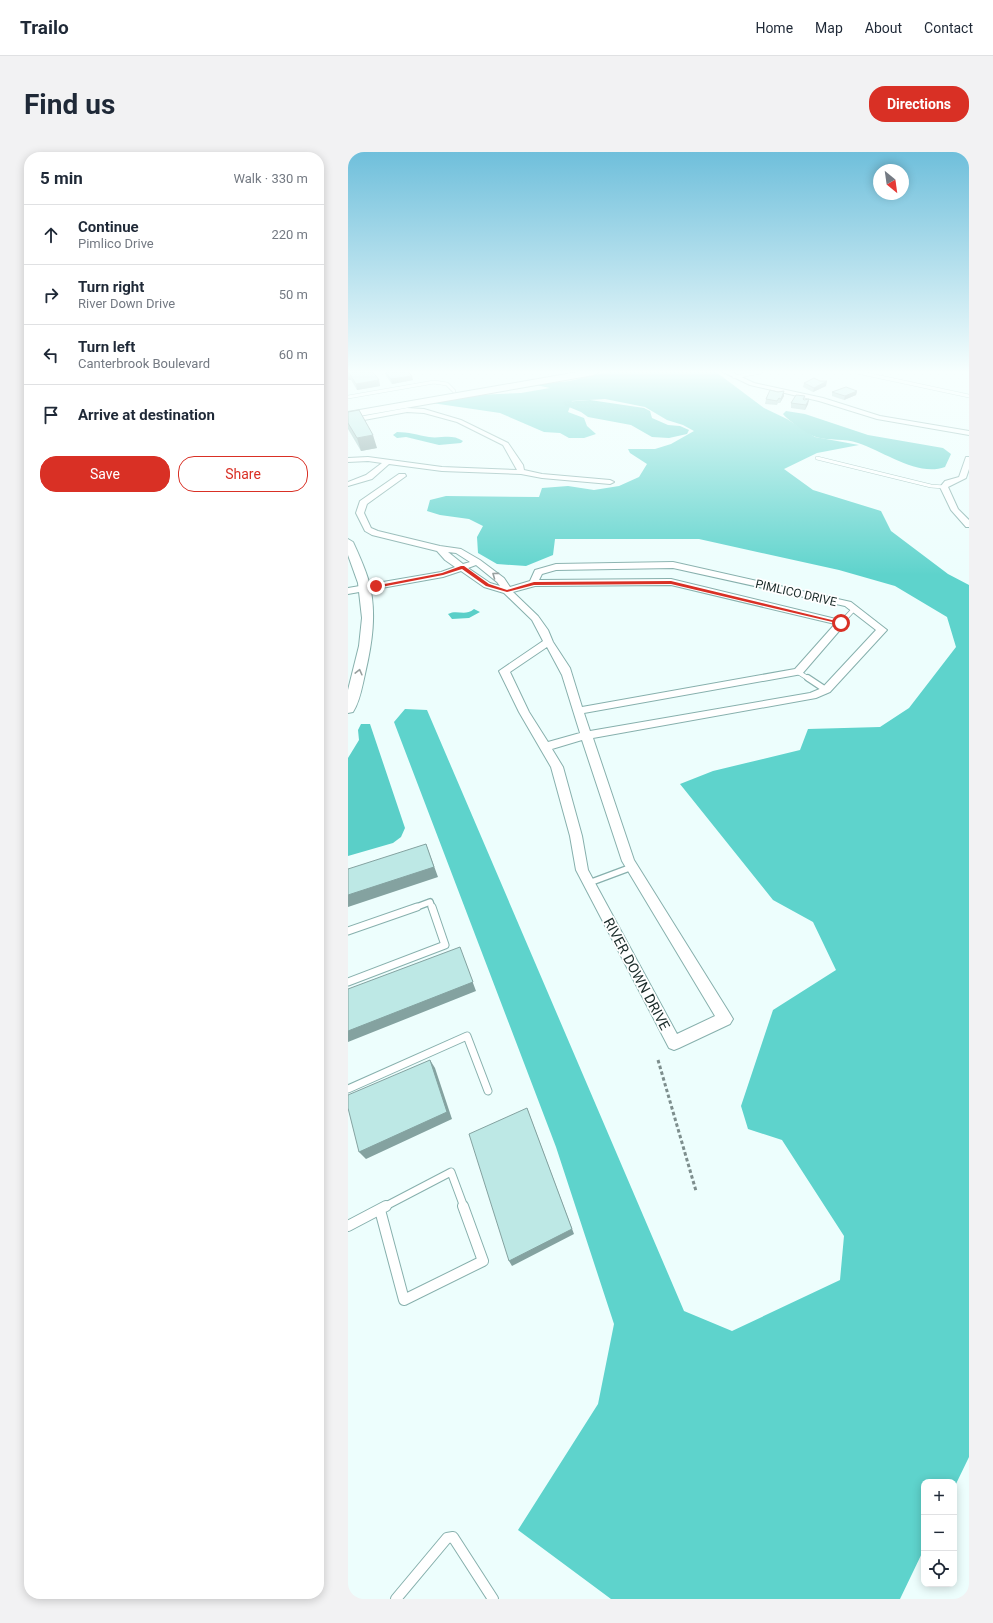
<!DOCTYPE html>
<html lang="en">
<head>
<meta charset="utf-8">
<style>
	body { margin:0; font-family:Roboto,sans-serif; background:#f2f2f3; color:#1f2937 }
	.controls { position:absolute; right:12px; bottom:12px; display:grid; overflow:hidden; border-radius:8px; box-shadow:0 2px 10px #0003 }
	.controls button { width:36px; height:36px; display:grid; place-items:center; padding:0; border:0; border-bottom:1px solid #e0e1e3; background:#fff; color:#1f2937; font:20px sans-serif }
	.compass { position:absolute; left:525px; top:12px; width:36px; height:36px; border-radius:50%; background:#fff; box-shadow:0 2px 10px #0003; rotate:151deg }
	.stop { position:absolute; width:12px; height:12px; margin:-9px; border:3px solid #d93025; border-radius:50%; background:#fff }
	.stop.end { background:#d93025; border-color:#fff; box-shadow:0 1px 4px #0008 }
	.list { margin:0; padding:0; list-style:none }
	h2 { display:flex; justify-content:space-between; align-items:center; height:52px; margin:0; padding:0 16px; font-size:17px }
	h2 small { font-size:13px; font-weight:400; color:#747a83 }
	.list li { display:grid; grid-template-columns:26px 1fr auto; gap:12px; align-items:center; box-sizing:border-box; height:60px; padding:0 16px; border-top:1px solid #e0e1e3 }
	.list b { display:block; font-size:15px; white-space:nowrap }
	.list p { margin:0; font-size:13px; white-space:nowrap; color:#747a83 }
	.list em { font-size:13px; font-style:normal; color:#747a83 }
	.actions { display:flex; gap:8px; padding:12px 16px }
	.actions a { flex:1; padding:9px 0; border:1px solid #d93025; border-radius:16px; text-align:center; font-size:14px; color:#d93025 }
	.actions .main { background:#d93025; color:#fff }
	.icon { flex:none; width:22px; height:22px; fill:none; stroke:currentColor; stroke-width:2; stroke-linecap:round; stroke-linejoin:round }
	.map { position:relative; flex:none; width:621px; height:1447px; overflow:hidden; border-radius:16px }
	header { display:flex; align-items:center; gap:24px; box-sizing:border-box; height:56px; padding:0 20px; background:#fff; border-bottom:1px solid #e0e1e3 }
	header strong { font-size:19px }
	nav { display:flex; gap:22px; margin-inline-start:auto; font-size:14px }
	.intro { display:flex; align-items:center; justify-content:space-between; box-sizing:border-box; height:96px; padding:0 24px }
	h1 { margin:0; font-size:28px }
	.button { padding:10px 18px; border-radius:16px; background:#d93025; color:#fff; font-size:14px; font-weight:700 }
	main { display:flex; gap:24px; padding:0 24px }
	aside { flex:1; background:#fff; border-radius:16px; box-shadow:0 2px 10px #0003 }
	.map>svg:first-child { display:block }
	.forest { fill:#5ed3cc }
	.water { fill:#5acfc8 }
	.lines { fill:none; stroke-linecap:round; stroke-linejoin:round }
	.service-far4-casing { stroke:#87b0ad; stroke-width:4 }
	.service-far3-casing { stroke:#87b0ad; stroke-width:5.5 }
	.service-far2-casing { stroke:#87b0ad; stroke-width:8 }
	.service-far1-casing { stroke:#87b0ad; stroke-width:9 }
	.service-casing { stroke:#87b0ad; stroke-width:12 }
	.minor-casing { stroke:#87b0ad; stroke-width:2 }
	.tertiary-casing { stroke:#87b0ad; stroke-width:2 }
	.primary-casing { stroke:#87b0ad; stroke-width:2 }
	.path { stroke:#7d8e8d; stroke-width:3; stroke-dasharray:3.5 2.5; stroke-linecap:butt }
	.service-far4 { stroke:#fff; stroke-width:3 }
	.service-far3 { stroke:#fff; stroke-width:4 }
	.service-far2 { stroke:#fff; stroke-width:5.5 }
	.service-far1 { stroke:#fff; stroke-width:7 }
	.service { stroke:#fff; stroke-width:10 }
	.minor { fill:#fff; fill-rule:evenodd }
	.tertiary { fill:#fff; fill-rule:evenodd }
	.primary { fill:#fff; fill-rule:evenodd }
	.wall { fill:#a3c8c5 }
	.shaded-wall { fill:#84a2a0 }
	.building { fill:#bde8e5; stroke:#84a2a0 }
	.oneway { stroke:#98a09f }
	.route { fill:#d93025 }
	.labels { text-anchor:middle; stroke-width:3.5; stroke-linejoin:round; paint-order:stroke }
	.far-street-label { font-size:12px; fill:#1a2b29; stroke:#fff }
	.street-label { font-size:14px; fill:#1a2b29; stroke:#fff }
</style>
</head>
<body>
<header>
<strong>Trailo</strong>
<nav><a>Home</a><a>Map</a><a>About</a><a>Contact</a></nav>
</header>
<div class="intro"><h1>Find us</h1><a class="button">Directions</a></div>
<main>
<aside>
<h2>5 min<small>Walk · 330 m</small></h2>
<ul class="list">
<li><svg class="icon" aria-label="ahead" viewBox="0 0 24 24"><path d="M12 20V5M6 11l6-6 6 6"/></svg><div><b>Continue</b><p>Pimlico Drive</p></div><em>220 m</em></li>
<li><svg class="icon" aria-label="right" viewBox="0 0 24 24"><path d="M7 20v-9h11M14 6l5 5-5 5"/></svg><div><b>Turn right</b><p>River Down Drive</p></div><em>50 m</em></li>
<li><svg class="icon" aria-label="left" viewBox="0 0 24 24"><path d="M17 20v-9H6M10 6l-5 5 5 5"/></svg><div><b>Turn left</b><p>Canterbrook Boulevard</p></div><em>60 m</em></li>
<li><svg class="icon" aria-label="arrive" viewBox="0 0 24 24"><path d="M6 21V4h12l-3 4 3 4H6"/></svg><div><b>Arrive at destination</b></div></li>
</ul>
<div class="actions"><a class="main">Save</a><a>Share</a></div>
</aside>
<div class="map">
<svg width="621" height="1447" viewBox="0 0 621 1447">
	<rect width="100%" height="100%" fill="#edfefd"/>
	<path class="forest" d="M262 220H368L416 256 439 267 467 285 511 293 469 301 436 317 465 338 533 359 543 379 600 422 621 433V1305L606 1336V1330H576V1397L552 1447H263L170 1378 250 1252 266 1172 208 995 46 570 57 557 79 558 336 1159 384 1179 492 1128 496 1084 434 988 400 977 393 954 425 858 488 818 465 770 425 748 332 632 365 619 452 598 460 577 532 575 561 556 608 495 599 465 547 434 491 418 351 387H207L205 403 178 414 149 412 130 401 129 385 135 374 121 367 92 363 79 359 82 348 98 344 191 345 194 336 220 334 246 338 271 334 291 325 299 312 282 301 280 297H307L323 292 346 279 335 273 319 268 297 255 257 247 224 249 220 260 236 266 239 274 248 282 236 286H221L212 281 196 280 152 261 84 251 128 243 173 241 202 236 188 233C199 230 210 231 222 229 235 226 248 222 262 220Z"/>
	<path class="water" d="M242 248 296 256 302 259 304 266 320 273 332 274 341 278 339 282 321 286 304 285 283 273 240 265 233 260 216 253 215 250Z
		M438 259 457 262 520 283 595 296 603 302 597 315C570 325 537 300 510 291 497 286 481 289 468 285 459 282 441 269 435 262Z
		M49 280C60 280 70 283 81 285 93 287 103 281 115 289L113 291 91 293 58 285 49 286 45 283Z
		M126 457 132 460 121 466 104 467 100 462C110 457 116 465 126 457Z
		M13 572H22L57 676 53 685 45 691 0 704V606L11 588 10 578Z"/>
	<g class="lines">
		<g class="service-far4-casing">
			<path id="service-far4" d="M509 220 621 244
				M386 225 413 220
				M0 245 86 230 99 232 106 239
				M469 306 583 334 596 335"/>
		</g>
		<g class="service-far3-casing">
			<path id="service-far3" d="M493 471 506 457
				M450 520 461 527"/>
		</g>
		<g class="service-far2-casing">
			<path id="service-far2" d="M460 526 478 538
				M241 731 284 715
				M66 756 82 750 84 756"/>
		</g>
		<g class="service-far1-casing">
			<path id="service-far1" d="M0 779 69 755
				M0 830 97 793 84 755
				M0 937 119 884 140 939
				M36 1055 103 1020 116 1055"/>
		</g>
		<g class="service-casing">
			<path id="service" d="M32 1058 56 1148 135 1109 115 1054
				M0 1074 38 1054
				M48 1447 99 1386 105 1385 145 1447"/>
		</g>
		<g class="minor-casing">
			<path id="minor" d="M375 220H383L406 231 475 246 532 264 621 279V283L529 267 471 249 402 233Z
				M59 256 76 257 113 268 160 291 175 313 176 318 194 322 262 328 266 330 262 332 194 326 173 322 94 319 41 312 24 327 0 334V330L18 323 34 311 20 309 0 310V306L20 305 94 315 169 318 155 293 109 270 76 261 59 260 0 271V267Z
				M618 305H621V317L618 326 600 335 610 357 621 368V375H618L603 358 592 335 597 329 611 325Z
				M51 322H57L58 324 19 352 16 361 23 376 30 379 92 394 113 397 132 408 156 426 162 435 182 429 187 418 208 412 325 410 503 450 539 478 482 540 468 546 245 586 286 708 382 862 385 867 382 872 331 896 326 898 321 896 228 718 222 684 203 615 171 560 151 519 195 489 184 468 156 441 136 435 113 419 95 425 0 442V436L93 420 107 415 97 408 89 399 24 383 17 379 8 361 12 349ZM100 400 108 401 122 410 115 412ZM128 413 149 430 152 434 142 431 120 416ZM325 416 497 454 528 478 474 536 462 541 242 579 236 561 454 522 498 471 496 469 323 427 191 428 194 422 208 418ZM323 433 487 472 447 517 234 555 222 516 205 490 200 478 190 464 165 440 187 434ZM199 495 214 523 232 581 200 590 181 560 162 520ZM234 588 274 709 367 864 329 882 240 718 234 684 215 615 204 597Z"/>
		</g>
		<g class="tertiary-casing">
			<path id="tertiary" d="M0 387 5 390C11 403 17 416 21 430 29 461 24 492 17 522 14 535 12 549 5 560L0 561V538L11 494 14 466 10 431 0 403Z"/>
		</g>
		<g class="primary-casing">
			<path id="primary" d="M230 220H251L246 223 0 266V260Z"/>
		</g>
		<path class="path" d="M310 908 348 1039"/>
		<use href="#service-far4" class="service-far4"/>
		<use href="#service-far3" class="service-far3"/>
		<use href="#service-far2" class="service-far2"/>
		<use href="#service-far1" class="service-far1"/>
		<use href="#service" class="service"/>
		<use href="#minor" class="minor"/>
		<use href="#tertiary" class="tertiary"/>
		<use href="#primary" class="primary"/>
	</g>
	<path class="wall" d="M0 220 31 228 32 234 9 238 3 228Z
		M37 220 65 228 44 232 38 224Z
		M456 231 478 234 465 240 455 235Z
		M436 239V244L432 251H430L429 253 417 252 418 247 430 240Z
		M509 239 508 243 496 248 484 244V240Z
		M457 244 456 248 461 247 460 252 457 258 443 256V251Z
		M0 260 29 296 13 299 0 277Z"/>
	<path class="shaded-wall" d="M0 221H1L3 228H0Z
		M64 224 65 228 44 232 43 227Z
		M31 228 32 234 9 238 8 232Z
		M479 229 478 234 465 240 466 236Z
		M436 239V244L432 251 433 247Z
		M509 239 508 243 496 248 497 244Z
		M461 247 460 252 457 258 458 253Z
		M25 283 29 296 13 299 9 286Z
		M78 692 90 725 0 755V743Z
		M115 804 128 839 0 890V879Z
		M82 908 87 916 104 967 18 1007 11 1000Z
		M179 956 226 1082 164 1114 161 1109Z"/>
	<path class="building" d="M0 220H25L31 228 8 232 1 221H0Z
		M37 220H60L64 224 43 227Z
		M466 226 472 229H479L466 236 456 231Z
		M498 235 509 239 497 244 484 240Z
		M422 238 430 240 436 239 433 247 431 246 429 249 418 247Z
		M448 243 457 244 455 247 456 248 461 247 458 253 443 251Z
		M11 258 25 283 9 286 0 271V260Z
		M78 692 86 715 0 743V717Z
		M112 795 125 830 0 879V837Z
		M82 908 99 960 11 1000 0 956V943Z
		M179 956 224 1077 161 1109 121 982Z"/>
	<defs><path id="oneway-chevron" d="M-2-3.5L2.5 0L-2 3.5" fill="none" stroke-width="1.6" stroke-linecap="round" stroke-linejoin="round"/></defs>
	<g class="oneway">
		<use href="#oneway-chevron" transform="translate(147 423) rotate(-144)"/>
		<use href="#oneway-chevron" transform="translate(11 520) rotate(-76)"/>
	</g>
	<linearGradient id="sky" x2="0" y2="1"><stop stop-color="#6fbfdb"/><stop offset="0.52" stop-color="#f7fffe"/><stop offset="1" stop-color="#f7fffe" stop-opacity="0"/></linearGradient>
	<rect width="621" height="423" fill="url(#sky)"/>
	<path class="route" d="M113 414H116L141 432 159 438 186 430 323 429 496 471 493 472 323 432 186 433 159 440 138 434 114 417 95 423 28 436 26 434 94 421Z"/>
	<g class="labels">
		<g class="far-street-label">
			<text transform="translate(448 441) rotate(13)" y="4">PIMLICO DRIVE</text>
		</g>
		<g class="street-label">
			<text transform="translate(289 822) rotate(62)" y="5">RIVER DOWN DRIVE</text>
		</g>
	</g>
</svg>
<div class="controls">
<button>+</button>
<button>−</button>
<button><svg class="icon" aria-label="locate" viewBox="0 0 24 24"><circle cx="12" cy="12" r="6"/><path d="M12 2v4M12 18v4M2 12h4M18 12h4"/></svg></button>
</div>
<svg class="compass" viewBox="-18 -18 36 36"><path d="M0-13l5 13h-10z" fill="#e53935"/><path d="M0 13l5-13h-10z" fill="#747a83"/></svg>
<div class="stop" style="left:493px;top:471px"></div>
<div class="stop end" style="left:28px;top:434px"></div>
</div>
</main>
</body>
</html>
